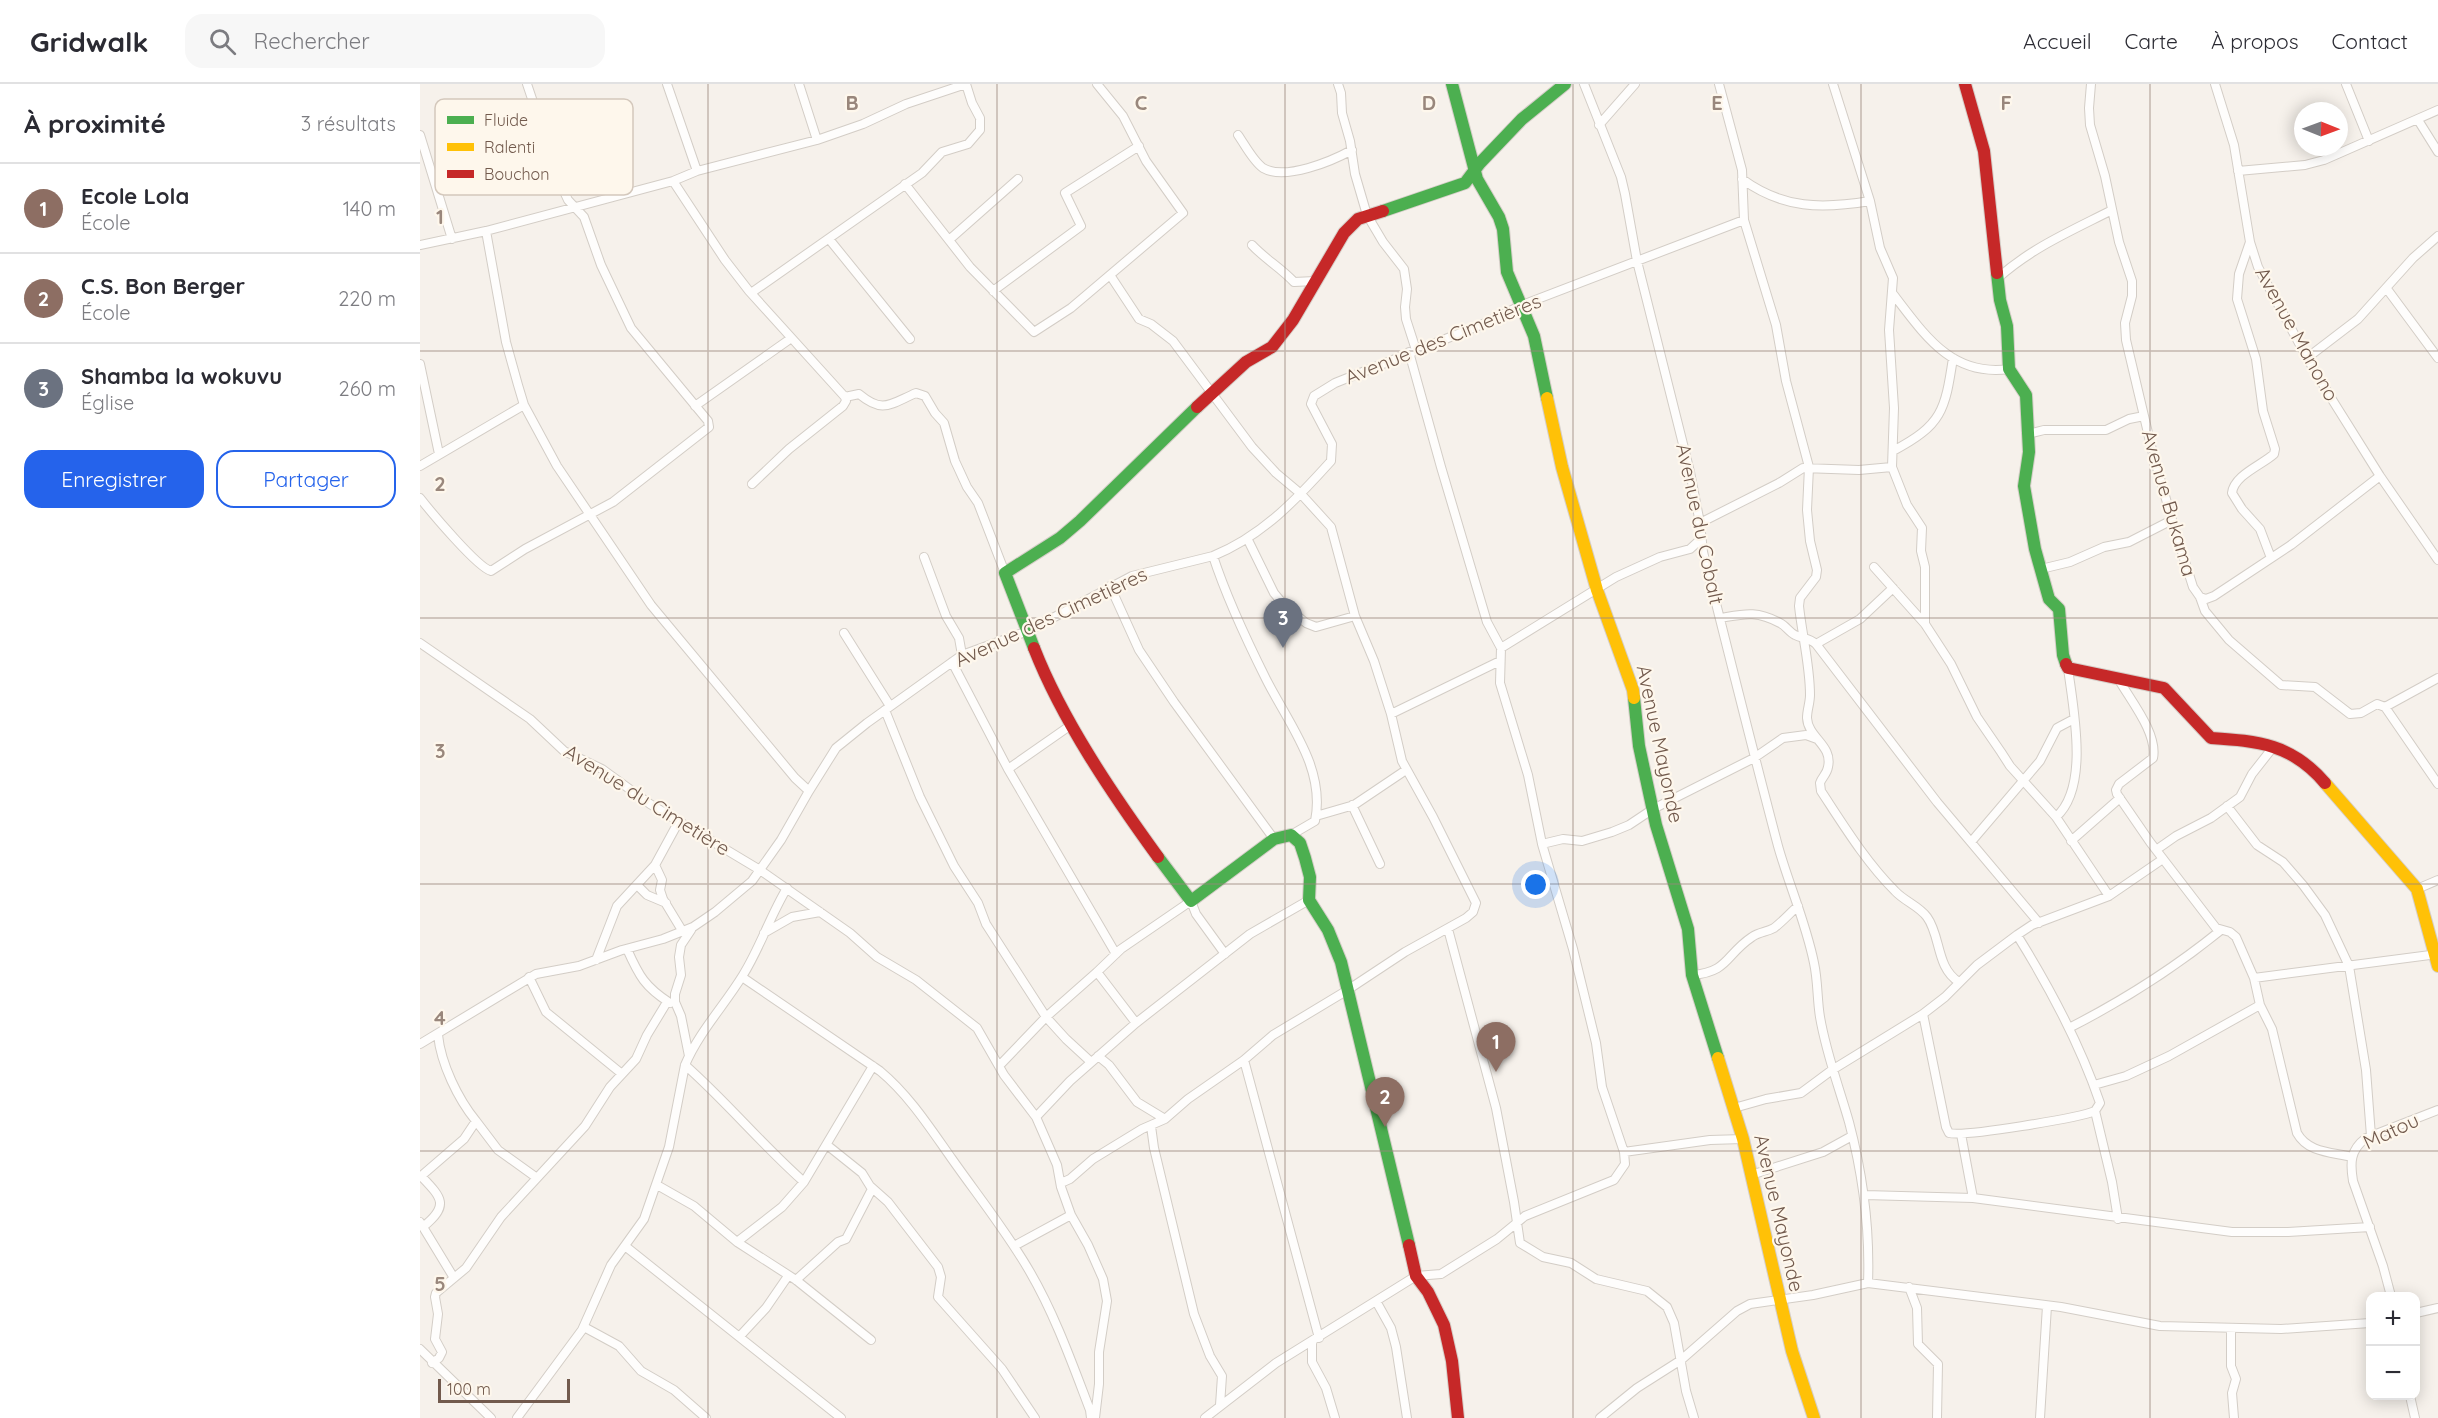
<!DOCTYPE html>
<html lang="fr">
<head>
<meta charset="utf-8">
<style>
	body { margin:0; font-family:Quicksand,sans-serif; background:#f7f7f7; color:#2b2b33 }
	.controls { position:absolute; right:18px; bottom:18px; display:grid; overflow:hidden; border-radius:12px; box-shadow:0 3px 15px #0003 }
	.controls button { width:54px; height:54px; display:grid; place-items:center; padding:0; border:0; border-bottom:2px solid #e1e1e2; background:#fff; color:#2b2b33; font:30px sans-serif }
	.compass { position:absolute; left:1874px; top:18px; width:54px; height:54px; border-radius:50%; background:#fff; box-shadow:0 3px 15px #0003; rotate:91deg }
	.scale { position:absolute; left:18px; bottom:15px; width:132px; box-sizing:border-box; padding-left:6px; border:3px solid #725a4d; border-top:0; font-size:16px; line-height:21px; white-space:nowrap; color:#725a4d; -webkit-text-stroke:4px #fef7ec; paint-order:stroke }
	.you { position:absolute; left:1116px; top:801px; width:21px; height:21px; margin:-15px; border:4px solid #fff; border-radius:50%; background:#1a73e8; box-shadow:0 0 0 9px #1a73e833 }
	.badge { display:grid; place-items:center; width:39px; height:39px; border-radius:50%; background:#2563eb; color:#fff; font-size:20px; font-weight:700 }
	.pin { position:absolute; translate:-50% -50px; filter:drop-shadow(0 2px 3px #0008) }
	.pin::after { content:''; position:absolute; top:32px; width:21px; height:18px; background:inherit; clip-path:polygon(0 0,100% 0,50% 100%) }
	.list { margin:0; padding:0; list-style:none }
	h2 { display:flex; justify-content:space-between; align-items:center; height:78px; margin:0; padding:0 24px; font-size:26px }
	h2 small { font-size:20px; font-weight:400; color:#7c7c81 }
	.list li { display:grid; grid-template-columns:39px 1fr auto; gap:18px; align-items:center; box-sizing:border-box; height:90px; padding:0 24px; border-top:2px solid #e1e1e2 }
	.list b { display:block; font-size:22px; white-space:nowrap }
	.list p { margin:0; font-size:20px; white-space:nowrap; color:#7c7c81 }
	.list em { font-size:20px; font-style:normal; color:#7c7c81 }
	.actions { display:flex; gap:12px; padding:18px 24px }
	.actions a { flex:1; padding:14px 0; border:2px solid #2563eb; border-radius:18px; text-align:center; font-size:21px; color:#2563eb }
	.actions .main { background:#2563eb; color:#fff }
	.icon { flex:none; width:33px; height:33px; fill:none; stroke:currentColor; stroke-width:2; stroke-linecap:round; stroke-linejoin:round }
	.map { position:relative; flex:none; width:2018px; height:1334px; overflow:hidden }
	header { display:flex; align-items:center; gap:36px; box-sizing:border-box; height:84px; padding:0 30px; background:#fff; border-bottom:2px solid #e1e1e2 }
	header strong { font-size:28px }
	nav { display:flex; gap:33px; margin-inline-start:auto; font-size:21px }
	.search { width:420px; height:54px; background:#f7f7f7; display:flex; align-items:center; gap:15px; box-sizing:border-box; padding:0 21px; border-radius:18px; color:#7c7c81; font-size:22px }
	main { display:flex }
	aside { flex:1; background:#fff }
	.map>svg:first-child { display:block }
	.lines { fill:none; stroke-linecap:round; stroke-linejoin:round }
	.street-casing { stroke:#d3cdc6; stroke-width:10 }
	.fast-casing { stroke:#d5cec8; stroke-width:14 }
	.slow-casing { stroke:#d5cec8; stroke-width:14 }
	.jam-casing { stroke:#d5cec8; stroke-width:14 }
	.street { stroke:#fefdfc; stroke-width:8 }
	.fast { stroke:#4caf50; stroke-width:12 }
	.slow { stroke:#ffc107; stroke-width:12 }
	.jam { stroke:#c62828; stroke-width:12 }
	.grid { fill:none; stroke:#99877c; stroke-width:1.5; stroke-opacity:0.55 }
	.labels { text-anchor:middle; stroke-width:4.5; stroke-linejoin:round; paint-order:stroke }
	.street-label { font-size:20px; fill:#725a4d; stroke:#fef7ec }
	.key { fill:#fef7ec; stroke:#d4c8bc; stroke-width:1.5 }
	.key-label { font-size:16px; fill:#725a4d }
	.grid-label { font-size:20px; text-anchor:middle; font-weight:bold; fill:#99877c; stroke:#fef7ec; stroke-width:4.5; stroke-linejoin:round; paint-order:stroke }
</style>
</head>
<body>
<header>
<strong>Gridwalk</strong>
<div class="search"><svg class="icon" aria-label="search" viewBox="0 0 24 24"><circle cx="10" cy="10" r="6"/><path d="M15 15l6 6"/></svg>Rechercher</div>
<nav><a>Accueil</a><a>Carte</a><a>À propos</a><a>Contact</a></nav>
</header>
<main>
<aside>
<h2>À proximité<small>3 résultats</small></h2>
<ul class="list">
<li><span class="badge" style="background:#8d6e63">1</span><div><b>Ecole Lola</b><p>École</p></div><em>140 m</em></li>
<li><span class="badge" style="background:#8d6e63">2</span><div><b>C.S. Bon Berger</b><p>École</p></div><em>220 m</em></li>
<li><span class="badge" style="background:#6b7280">3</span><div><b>Shamba la wokuvu</b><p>Église</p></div><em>260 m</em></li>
</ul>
<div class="actions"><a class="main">Enregistrer</a><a>Partager</a></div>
</aside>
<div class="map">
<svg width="2018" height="1334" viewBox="0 0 2018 1334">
	<rect width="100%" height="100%" fill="#f6f1eb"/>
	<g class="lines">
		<g class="street-casing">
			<path id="street" d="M247 0 277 87
				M379 0 397 56
				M918 0 921 9 922 29 930 57 935 90 947 131 963 158 984 185 987 205 985 223 986 235 996 266
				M1164 0 1201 93 1205 110 1217 177 1270 388 1280 439 1283 468C1308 566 1332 664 1358 762 1369 801 1386 839 1394 879 1398 897 1397 915 1400 933 1406 969 1419 1003 1429 1038 1443 1091 1450 1144 1448 1199
				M1299 0 1322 86 1324 136 1356 241 1366 297 1389 383 1387 426 1390 457 1397 486 1396 493 1380 514 1379 522C1382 551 1390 581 1390 611 1390 619 1387 626 1387 634 1388 654 1413 661 1408 683 1407 690 1402 693 1400 699L1401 707C1424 742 1446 778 1475 807 1484 817 1499 822 1507 833 1521 852 1516 884 1539 898
				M1413 0 1450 117 1460 164 1473 194 1469 246 1474 324 1472 383 1487 421 1502 444 1501 467 1505 483V540
				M1671 0 1669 24 1670 41 1685 92 1699 158 1712 197V212L1705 239 1706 256 1733 370 1752 436 1773 503 1780 513 1785 527 1809 556 1861 601 1895 603 1930 630 1941 629 1957 620 1965 623 2018 700
				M1795 0 1814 61 1830 158 1838 183 1887 274 1913 317 1960 392 2018 476
				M1926 0 1949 57
				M1998 36 2018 68
				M1179 41 1215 0
				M0 51 32 155
				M818 51C825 61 833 77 843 84 865 97 912 77 932 66
				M1818 87 1885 81 1904 76 2018 26
				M1322 95C1363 125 1402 125 1450 117
				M253 97 305 176 329 207 425 313
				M485 100 550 183 614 248 651 224 763 129 726 77 703 32 677 0
				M66 147 86 258 98 301 104 321 137 382 231 521 375 694 389 707
				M409 155 490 255
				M529 156 598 95
				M1830 158 1819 190 1817 215 1836 275 1843 327 1855 365 1854 370C1842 381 1814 391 1812 409L1822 425 1840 445 1851 474
				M0 161 66 147 253 97 277 87 397 56 443 40 486 20 546 0
				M832 161C845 175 861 184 874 198L895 197
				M1578 194C1611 164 1653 146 1692 126
				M1967 205 2018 274
				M573 207 661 142 645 109 719 62
				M331 209 502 89 522 68 548 60 560 46V34L552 19 546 0
				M1473 210C1504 250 1531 293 1589 285
				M1887 274 1938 235 1993 174 2018 152
				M0 280 19 370
				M425 313 439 310C463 330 470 320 496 309L505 312 515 329 524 339 535 377 547 403 558 419 585 489
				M275 322 370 255
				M1608 350 1624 346H1686L1709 335 1724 332
				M1473 367C1522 341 1525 327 1533 274
				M0 382 104 321
				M332 400 369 365 423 322 426 317 425 313
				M0 414C11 428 57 483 71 487L105 465 193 418 289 343 288 337 211 244 181 181 164 133 148 116 141 101 107 0
				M1280 439 1359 399 1383 384 1439 386 1472 383
				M827 454 854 509 864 521 886 539 896 543 935 532
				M793 472C807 515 826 555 846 595 868 639 906 684 895 737L871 751
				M504 473 526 532 539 554 542 571
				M1454 483 1505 540 1531 580 1557 633 1581 668 1590 682 1636 733 1689 812
				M1621 485 1650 478 1684 463 1709 458 1752 436
				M690 502 719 566 754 618 854 755
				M1780 513 1786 515 1794 512 1871 461 1960 392
				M1300 534C1324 530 1336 526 1360 539 1366 542 1369 548 1375 551 1382 555 1388 553 1396 560L1517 718 1619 839
				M424 549 470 622
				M0 559 110 635 144 667 182 685 230 720 340 786 430 849 457 873 496 896 557 944 584 991 616 1033 637 1081 641 1103 651 1131 668 1161 683 1195 687 1217 679 1268V1300L675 1334
				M1396 560 1440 535 1473 504
				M1081 564 1196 493 1240 473 1270 465 1281 455
				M532 578 588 685 651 641
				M1699 596C1711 617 1738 650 1733 674L1699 700 1696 706 1697 710 1730 758 1796 844 1810 848 1816 853 1834 894 1840 921 1852 945 1877 1049C1888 1069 1912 1068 1932 1073
				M1965 623 2018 594
				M465 626 500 713 534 782 558 819 566 840 626 933 646 955 671 978
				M971 630 1080 577
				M588 685 696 870
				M932 721 960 780
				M1807 722 1837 761 1863 778 1883 801 1905 831 1929 882 1946 986 1951 1052
				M896 732 934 721 986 686
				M1636 733C1670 703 1653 624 1648 584
				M259 737 235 781 242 796 240 806 243 815 263 848
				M1651 757 1700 714
				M1551 758 1620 677 1637 644 1654 635
				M1122 760 1143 755 1162 757 1192 748 1209 741 1233 725 1334 674 1363 654 1386 651 1397 655
				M1736 766 1756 752 1791 734 1820 713 1832 690 1854 662
				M217 801 227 811 246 819
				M1997 805 2018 796
				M1028 845 1076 1024 1094 1118 1100 1159 1123 1173 1151 1179 1176 1195 1227 1207 1247 1223 1254 1239 1266 1307 1274 1334
				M344 849 372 833 400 828
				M207 865C219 892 225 903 250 919
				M176 876 197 822 235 781
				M1272 891C1309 888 1305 871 1332 853 1339 848 1347 848 1354 844 1362 838 1370 829 1378 822
				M109 893 126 928 202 990
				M322 893 460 987C489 1011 510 1044 532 1075 558 1112 587 1148 610 1188 635 1231 652 1279 670 1326L671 1334
				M1834 894 2018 870
				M1503 930 1526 1043 1529 1049C1545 1053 1658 1034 1675 1027L1680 1019C1660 960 1630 904 1597 851
				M716 939 677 888 701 865 771 817 776 830 805 870
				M1649 944C1704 916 1753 885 1801 846
				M0 960 116 890 159 882 202 866 243 855 273 843 295 828 332 797 361 756 389 707 416 664 447 639 542 571 608 547 712 492 793 472C842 452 876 416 911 377L912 360 891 320 894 312 915 299 1063 240 1102 221 1324 136
				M269 972 261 932 255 918V910L261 891 259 873 261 861 271 846
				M678 972 689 981 717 1018 745 1035
				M824 976 899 1254
				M265 981C307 1018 342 1061 384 1098
				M579 982 626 933 677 888
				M1674 1001 1706 992 1749 972 1840 921
				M1314 1024 1346 1015 1381 1009 1412 986 1503 930 1525 913 1557 881 1597 851 1612 841 1689 812 1743 775
				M1675 1027 1692 1098 1698 1135
				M616 1033 650 997 716 939 830 850 889 816
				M56 1037 78 1066 117 1094
				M731 1042 734 1064 774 1230 790 1272 802 1292 800 1321
				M1541 1050 1553 1114
				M407 1061 442 1089 450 1102 468 1118 518 1183 521 1193 518 1213 582 1285 615 1334
				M1204 1068 1290 1056 1323 1055
				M1331 1091 1403 1068 1432 1052
				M1 1092C21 1113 30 1121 4 1142
				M0 1093 44 1055 56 1037C38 1015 21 980 18 951
				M641 1099 650 1095 673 1075 722 1045 745 1035 768 1015 824 976 853 951 926 907 985 868 1046 834 1053 828 1056 819 1013 733 982 677 971 630 954 577 935 532 911 443 881 410 856 389 832 363 753 257 731 240 719 235 690 191
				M237 1101 274 1122 317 1158 376 1196 451 1256
				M1445 1111 1553 1114 1812 1148H1868L1950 1143
				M0 1138 34 1194
				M317 1158 362 1123 384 1098 453 982
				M205 1162 421 1334
				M594 1162 651 1131
				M376 1196 418 1158 426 1155 452 1105
				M1489 1203 1497 1224 1498 1260 1518 1280 1517 1334
				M1971 1212 1963 1182 1933 1097C1930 1079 1930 1066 1946 1054L2018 1026
				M956 1217 971 1244 976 1263 987 1334
				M1996 1229 2018 1224
				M164 1243 199 1262 221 1287 254 1306 286 1334
				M1811 1245V1282L1816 1295 1812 1309 1814 1334
				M320 1252 346 1224 368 1192
				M892 1258V1278L906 1304 915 1334
				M0 1265 71 1334
				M12 1279 19 1274 22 1268 15 1255 18 1230 15 1213 16 1209 46 1184 81 1133 165 1042 190 1003 216 975 227 951 247 918
				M1990 1312 1995 1334
				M97 1334 162 1246 191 1181 224 1135 249 1063 265 981C279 948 304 922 323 891 340 864 350 832 367 804
				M785 1334 856 1279 996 1192 1021 1190 1077 1155 1105 1132 1194 1096 1205 1080 1204 1068 1182 1003 1176 959 1153 865 1122 760 1108 691 1080 599 1081 564 1067 538 1021 383 989 268
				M1180 1334 1217 1304 1261 1276 1317 1227 1330 1220 1393 1211 1448 1199 1641 1223 1740 1242 1861 1245 1950 1239
				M1620 1334 1627 1222"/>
		</g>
		<g class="fast-casing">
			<path id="fast" d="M1032 0 1057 95 1079 133 1083 145 1087 188 1114 252 1127 314
				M963 127 1045 99 1060 79 1102 35 1145 0
				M1577 189 1580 216 1587 242 1589 285 1606 311 1609 368 1604 402 1615 465 1629 515 1639 525 1643 571 1646 580
				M614 564 585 489 640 454 660 437 777 323
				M1214 614 1219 662 1236 741 1268 845 1272 891 1298 974
				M738 773 771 817 854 755 871 751 880 759 885 774 890 793 889 816 908 846 921 878 989 1161"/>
		</g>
		<g class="slow-casing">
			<path id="slow" d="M1127 314 1142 383 1177 506 1213 606 1214 614
				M1905 699 1997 805 2018 882
				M1298 974 1323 1055 1372 1267 1394 1334"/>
		</g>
		<g class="jam-casing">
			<path id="jam" d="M1545 0 1564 67 1577 189
				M777 323 826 278 852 263 873 236 924 149 938 135 963 127
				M614 564C642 636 693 711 738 773
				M1646 580 1648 584 1744 604 1791 654C1838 657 1872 660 1905 699
				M989 1161 996 1192 1008 1208 1024 1241 1032 1277 1038 1334"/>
		</g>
		<use href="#street" class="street"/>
		<use href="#fast" class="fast"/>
		<use href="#slow" class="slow"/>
		<use href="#jam" class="jam"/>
	</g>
	<path class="grid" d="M288 0V1334M577 0V1334M865 0V1334M1153 0V1334M1441 0V1334M1730 0V1334M0 267H2018M0 534H2018M0 800H2018M0 1067H2018"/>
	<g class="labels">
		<g class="street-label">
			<text transform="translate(1877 250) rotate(61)" y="7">Avenue Manono</text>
			<text transform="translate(1023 255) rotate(-22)" y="7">Avenue des Cimetières</text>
			<text transform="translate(1749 419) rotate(74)" y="7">Avenue Bukama</text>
			<text transform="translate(1280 440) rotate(78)" y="7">Avenue du Cobalt</text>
			<text transform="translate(631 533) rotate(-25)" y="7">Avenue des Cimetières</text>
			<text transform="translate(1240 660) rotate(78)" y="7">Avenue Mayonde</text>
			<text transform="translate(227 716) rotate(32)" y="7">Avenue du Cimetière</text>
			<text transform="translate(1971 1047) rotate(-25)" y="7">Matou</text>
			<text transform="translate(1359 1129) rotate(77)" y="7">Avenue Mayonde</text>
		</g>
	</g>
	<rect x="15" y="15" width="198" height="96" rx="9" class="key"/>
	<rect x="27" y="32" width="27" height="8" fill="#4caf50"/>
	<rect x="27" y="59" width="27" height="8" fill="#ffc107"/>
	<rect x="27" y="86" width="27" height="8" fill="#c62828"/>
	<g class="key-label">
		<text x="64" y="42">Fluide</text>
		<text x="64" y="69">Ralenti</text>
		<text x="64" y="96">Bouchon</text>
	</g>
	<g class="grid-label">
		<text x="432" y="26">B</text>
		<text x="721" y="26">C</text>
		<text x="1009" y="26">D</text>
		<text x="1297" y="26">E</text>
		<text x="1586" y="26">F</text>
		<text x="20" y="140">1</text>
		<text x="20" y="407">2</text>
		<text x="20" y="674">3</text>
		<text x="20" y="941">4</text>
		<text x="20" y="1207">5</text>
	</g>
</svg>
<div class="controls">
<button>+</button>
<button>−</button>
</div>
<svg class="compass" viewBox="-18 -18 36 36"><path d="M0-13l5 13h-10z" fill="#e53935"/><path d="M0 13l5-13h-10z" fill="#7c7c81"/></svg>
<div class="scale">100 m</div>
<div class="you"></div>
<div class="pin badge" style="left:1076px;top:988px;background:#8d6e63">1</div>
<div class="pin badge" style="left:965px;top:1043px;background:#8d6e63">2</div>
<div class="pin badge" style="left:863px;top:564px;background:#6b7280">3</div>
</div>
</main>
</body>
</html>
